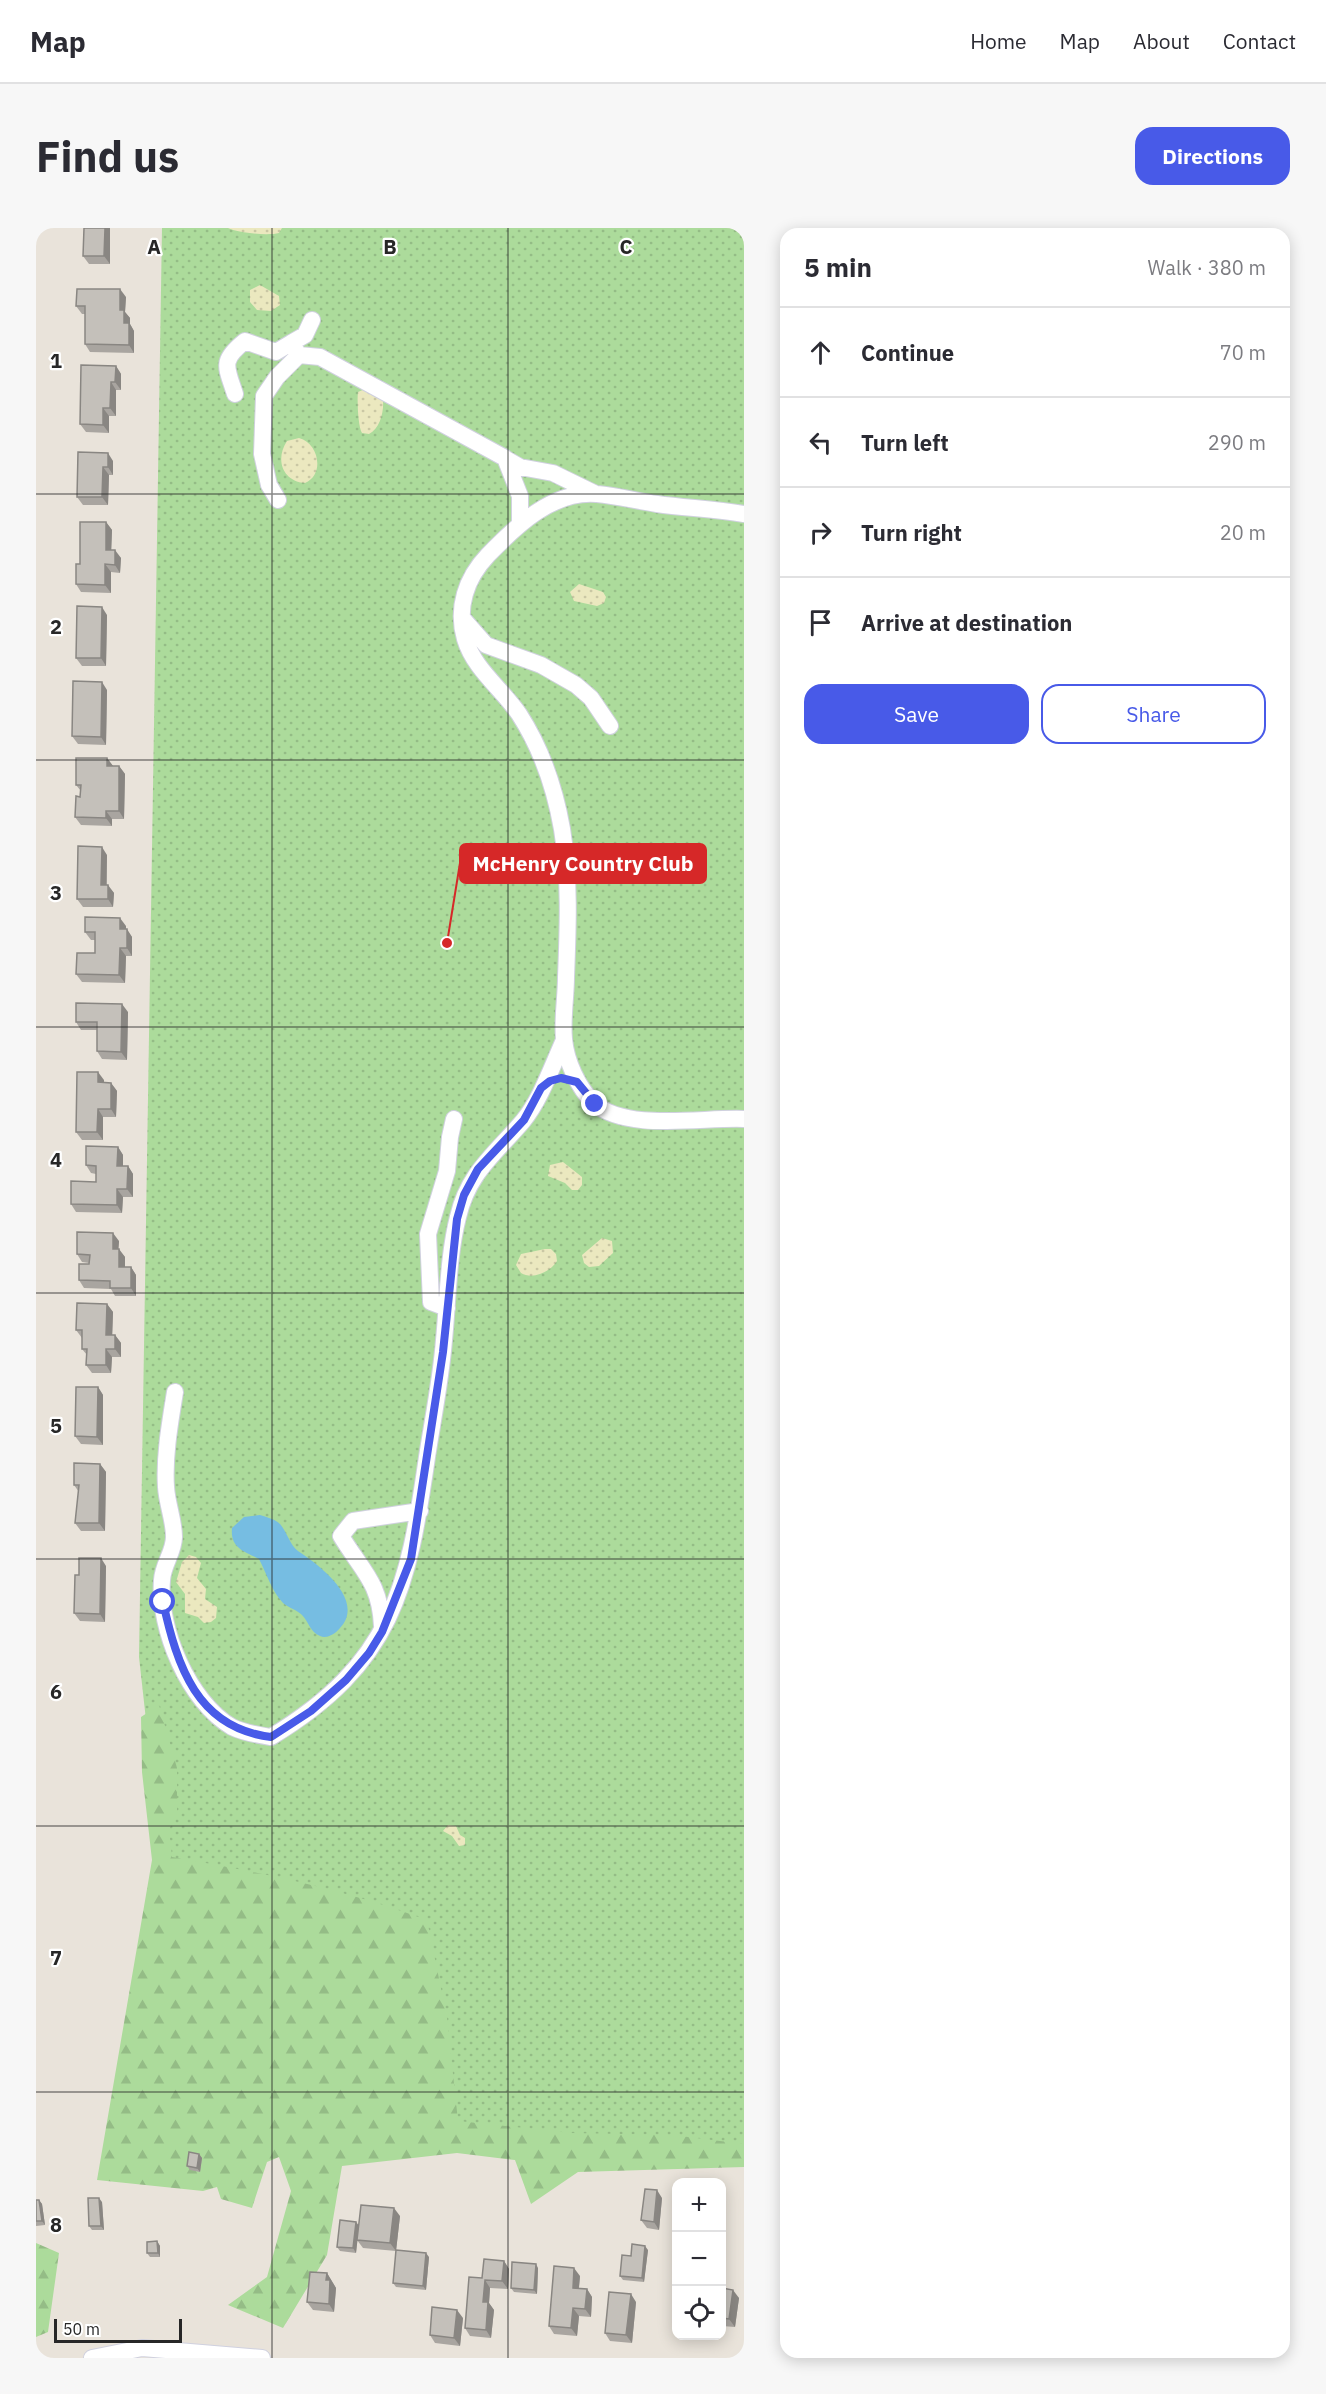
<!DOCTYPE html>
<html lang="en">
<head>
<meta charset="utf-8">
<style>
	body { margin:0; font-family:"IBM Plex Sans",sans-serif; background:#f7f7f7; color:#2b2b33 }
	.controls { position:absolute; right:18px; bottom:18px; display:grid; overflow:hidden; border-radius:12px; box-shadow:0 3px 15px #0003 }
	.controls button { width:54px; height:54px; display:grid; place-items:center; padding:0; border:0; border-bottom:2px solid #e1e1e2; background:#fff; color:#2b2b33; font:30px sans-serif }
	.scale { position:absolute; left:18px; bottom:15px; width:128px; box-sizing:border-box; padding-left:6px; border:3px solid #272727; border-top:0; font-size:16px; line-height:21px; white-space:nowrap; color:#272727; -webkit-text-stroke:4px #fff; paint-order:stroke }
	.stop { position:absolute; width:18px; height:18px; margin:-14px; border:4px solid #485ae8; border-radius:50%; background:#fff }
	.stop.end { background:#485ae8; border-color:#fff; box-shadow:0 2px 6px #0008 }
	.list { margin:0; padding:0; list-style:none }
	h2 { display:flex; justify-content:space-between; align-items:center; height:78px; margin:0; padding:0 24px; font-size:26px }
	h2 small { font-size:20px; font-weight:400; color:#7c7c81 }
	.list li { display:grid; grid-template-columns:39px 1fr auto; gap:18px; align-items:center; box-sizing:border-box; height:90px; padding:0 24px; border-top:2px solid #e1e1e2 }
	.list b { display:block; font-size:22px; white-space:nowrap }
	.list em { font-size:20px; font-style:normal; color:#7c7c81 }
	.actions { display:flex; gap:12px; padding:18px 24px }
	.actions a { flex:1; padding:14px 0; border:2px solid #485ae8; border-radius:18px; text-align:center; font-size:21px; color:#485ae8 }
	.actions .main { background:#485ae8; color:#fff }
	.icon { flex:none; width:33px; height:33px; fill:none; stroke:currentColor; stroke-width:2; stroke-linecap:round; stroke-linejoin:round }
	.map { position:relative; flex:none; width:708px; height:2130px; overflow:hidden; border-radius:18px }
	header { display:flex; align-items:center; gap:36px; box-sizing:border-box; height:84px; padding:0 30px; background:#fff; border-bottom:2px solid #e1e1e2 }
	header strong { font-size:28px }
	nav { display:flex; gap:33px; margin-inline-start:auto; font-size:21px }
	.intro { display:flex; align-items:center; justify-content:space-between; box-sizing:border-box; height:144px; padding:0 36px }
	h1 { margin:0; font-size:42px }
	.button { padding:15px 27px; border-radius:18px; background:#485ae8; color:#fff; font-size:21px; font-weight:700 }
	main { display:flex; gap:36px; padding:0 36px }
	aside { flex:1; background:#fff; border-radius:18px; box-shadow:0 3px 15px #0003 }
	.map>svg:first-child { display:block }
	.grass { fill:url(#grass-dots) }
	.forest { fill:url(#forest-firs) }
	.sand { fill:url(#sand-dots) }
	.water { fill:#76bde2 }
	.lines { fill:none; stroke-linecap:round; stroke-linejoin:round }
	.minor-casing { stroke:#d0d1df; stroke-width:18 }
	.minor { stroke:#fff; stroke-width:16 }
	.wall { fill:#a9a5a0 }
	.shaded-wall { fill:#898682 }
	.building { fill:#c4c0ba; stroke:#898682; stroke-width:1.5 }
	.route { stroke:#485ae8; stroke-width:8 }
	.grid { fill:none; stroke:#272727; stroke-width:1.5; stroke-opacity:0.55 }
	.grid-label { font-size:20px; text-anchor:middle; font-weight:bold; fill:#272727; stroke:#fff; stroke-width:4.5; stroke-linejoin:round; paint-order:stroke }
	.leader { fill:none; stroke:#d62828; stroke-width:2 }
	.callout-dot { fill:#d62828; stroke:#fff; stroke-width:2 }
	.callout { fill:#d62828; stroke:#d62828; stroke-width:2 }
	.callout-label { font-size:21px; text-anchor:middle; font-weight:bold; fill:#fff }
</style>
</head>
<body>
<header>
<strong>Map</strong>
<nav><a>Home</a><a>Map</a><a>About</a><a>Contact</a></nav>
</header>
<div class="intro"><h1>Find us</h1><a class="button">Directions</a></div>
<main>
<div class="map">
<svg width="708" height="2130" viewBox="0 0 708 2130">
	<defs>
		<pattern id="grass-dots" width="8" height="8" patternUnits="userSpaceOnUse" patternTransform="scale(1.5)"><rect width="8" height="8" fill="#acdb9b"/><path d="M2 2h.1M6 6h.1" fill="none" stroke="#94bc86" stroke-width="1.8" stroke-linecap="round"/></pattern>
		<pattern id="forest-firs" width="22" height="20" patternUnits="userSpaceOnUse" patternTransform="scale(1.5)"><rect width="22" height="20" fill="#acdb9b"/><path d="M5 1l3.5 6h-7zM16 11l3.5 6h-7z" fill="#94bc86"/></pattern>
		<pattern id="sand-dots" width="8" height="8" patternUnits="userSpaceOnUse" patternTransform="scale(1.5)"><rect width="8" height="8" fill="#ebe8bf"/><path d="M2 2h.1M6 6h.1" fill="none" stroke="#cac7a4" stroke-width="1.8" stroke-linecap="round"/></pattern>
	</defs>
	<rect width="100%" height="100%" fill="#e9e3da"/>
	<path class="grass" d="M126 0H708V1930L402 1915 133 1657 124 1618 103 1429Z"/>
	<path class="forest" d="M123 1477 141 1540V1588L133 1601 136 1629C223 1644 308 1661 391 1692L411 1790 422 1893 535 1905 636 1907 708 1916V1939L542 1944 495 1976 479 1932 421 1925 306 1938 291 2027 247 2100 192 2077 231 2049 255 1963 243 1929 231 1934 216 1980 185 1971 181 1959 167 1963 61 1952 116 1632 106 1544 105 1489Z
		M0 2015 23 2025 12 2104 0 2109Z"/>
	<path class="sand" d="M192 0H246L243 5C232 8 202 5 192 0Z
		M224 57 243 68 244 77 235 83 221 82 214 74V62Z
		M329 161 347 172C348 184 344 200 333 206L326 205C322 199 321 171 322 164Z
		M263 210C283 215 289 247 269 255 246 253 239 231 251 213Z
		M543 356 567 364 570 369 568 375 561 378 538 373 534 364Z
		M527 934 546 949V957L542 962H536L529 955 512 948 514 937Z
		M566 1010 576 1013 577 1025 563 1038 553 1039 548 1035 546 1027Z
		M509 1021H515L520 1026 521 1033C514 1044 497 1052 485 1045L480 1037 485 1026Z
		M153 1327 160 1329 165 1335 161 1350 170 1361 169 1371 181 1379 180 1390 175 1394 168 1395 162 1389 149 1385V1366L140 1354 146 1334Z
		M412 1597 420 1598 424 1607 429 1610V1617L423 1618 416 1608 407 1603Z"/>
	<path class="water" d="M224 1287C230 1289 239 1291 244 1296 251 1304 254 1317 262 1323 283 1337 330 1372 304 1400 299 1406 291 1411 284 1408 274 1404 273 1394 266 1387 261 1382 253 1380 247 1375 235 1362 231 1346 223 1331 208 1323 194 1320 196 1300L208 1289Z"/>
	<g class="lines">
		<g class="minor-casing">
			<path id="minor" d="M255 115 269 107 276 92
				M199 166C190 138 184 133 209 113L240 124 255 115 263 127 284 129 469 230 484 268V295
				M470 231 484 239 517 245 558 265
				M242 272 233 257 226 226 228 168 241 149 263 127
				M708 286C679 281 650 280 621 276 601 273 581 268 561 266 517 262 480 298 452 327 430 350 420 380 429 411 438 441 466 461 483 486 505 520 519 561 526 601 534 650 532 700 530 749 530 769 526 791 528 811 530 833 542 860 558 875 590 904 667 889 708 891
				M428 392 450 417 505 437 540 457 555 470 574 498
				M411 1080 395 1074 392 1006 411 943 414 909 418 891
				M139 1164C134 1195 128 1228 130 1259 131 1276 138 1292 138 1309 138 1324 127 1336 126 1352 122 1401 153 1474 196 1499 208 1505 222 1507 235 1509 357 1435 372 1361 391 1229 397 1190 405 1151 408 1112 412 1072 412 1028 422 989 432 945 459 926 487 893 505 871 516 838 528 812
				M346 1398C344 1354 326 1343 305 1308L317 1293 384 1283
				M56 2130 106 2120 226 2130"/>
		</g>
		<use href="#minor" class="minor"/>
	</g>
	<path class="wall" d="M74 0V36H53L47 28Z
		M90 69 89 84 94 90V96L98 103V125L54 124 49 116V86H46L40 78Z
		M80 138 85 146V162H80V188H73V205L50 204 44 196Z
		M42 224 77 233V247H73L72 277H47L41 269Z
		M70 294 76 302 75 322 85 330 84 345 75 344V365L45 364 40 356 44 336Z
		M71 387 70 438H46L40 430Z
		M71 462 70 517 42 516 36 508Z
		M71 530 77 538H83L89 546 88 591H76V598L45 597 39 589 44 569 45 563 40 557Z
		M71 627V657L78 665 77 679H47L41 671Z
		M90 698V701L96 709V728H90L89 755 46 754 40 746 59 725V712H55L49 704Z
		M92 784 91 832 66 831 61 823V802H45L40 794Z
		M68 852V855H75L81 863 80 889H67V912H46L40 904Z
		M82 919 87 927V938H92L97 946V969H87L86 985 40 984 35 976 60 954V946L55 945 50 937Z
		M83 1013 82 1021 89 1029V1039H95L100 1047V1068H79L75 1061 48 1060 43 1052 53 1036V1035L46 1034 41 1026Z
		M71 1076 77 1084 76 1107H79L85 1115V1129H76L75 1145H56L50 1137 51 1127 46 1121V1110L40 1102Z
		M62 1159 67 1167V1217L45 1216 39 1208Z
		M64 1236 70 1244 69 1303H45L39 1295 43 1264 38 1257Z
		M70 1338 69 1394 44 1393 38 1385Z
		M163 1926 166 1930 164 1944 154 1942 151 1938Z
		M626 1970 623 2002 611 2000 605 1992Z
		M0 1972H3L6 1976 9 1997 0 1998Z
		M66 1974 68 2002H56L53 1998Z
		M364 1988 360 2023 327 2020 321 2012Z
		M320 1994 323 1998 320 2025 304 2023 301 2019Z
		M121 2013 124 2018V2029H114L111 2025Z
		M612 2022 608 2054 587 2052 584 2048 595 2028Z
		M393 2029 390 2062 360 2059 357 2055Z
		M468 2033 473 2041 472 2061 454 2060 453 2075 458 2082 455 2110 434 2108 429 2100 446 2050Z
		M502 2040 501 2066 478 2064 475 2060Z
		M291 2045 300 2060 298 2084 277 2082 271 2074Z
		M544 2048 543 2060 551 2061 556 2069 555 2089 543 2088 541 2108 518 2106 513 2098Z
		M686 2060 703 2070 699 2099 686 2098Z
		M600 2074 596 2115 574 2113 569 2105Z
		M427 2090 424 2118 399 2115 394 2107Z"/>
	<path class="shaded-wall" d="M69 0H74V36L68 28Z
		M84 61 90 69 89 84 94 90V96L98 103V125L93 117 88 95 84 82Z
		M80 138 85 146V162L79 154Z
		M75 154 80 162V188L74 180Z
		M67 180 73 188V205L67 197Z
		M72 225 77 233V247L72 239Z
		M67 239 73 247 72 277 66 269Z
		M70 294 76 302 75 330 70 322Z
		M79 322 85 330 84 345 79 337Z
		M69 336 75 344V365L69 357Z
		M66 379 71 387 70 438 65 430Z
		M66 454 71 462 70 517 65 509Z
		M71 530 77 538H71Z
		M83 538 89 546 88 591 83 583Z
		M70 583 76 591V598L70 590Z
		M66 619 71 627 70 665 65 657Z
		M72 657 78 665 77 679 72 671Z
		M84 690 90 698V709L84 701Z
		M91 701 96 709V728L91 720Z
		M84 720 90 728 89 755 83 747Z
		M86 776 92 784 91 832 85 824Z
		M62 844 68 852V862L62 854Z
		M75 855 81 863 80 889 75 881Z
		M62 881 67 889V912L61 904Z
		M82 919 87 927V946L81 938Z
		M92 938 97 946V969L91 961Z
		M81 961 87 969 86 985 81 977Z
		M77 1005 83 1013 82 1029 77 1021Z
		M83 1021 89 1029V1047L83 1039Z
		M95 1039 100 1047V1068L95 1060Z
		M71 1076 77 1084 76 1115 70 1107Z
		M79 1107 85 1115V1129L79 1121Z
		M70 1121 76 1129 75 1145 70 1137Z
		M62 1159 67 1167V1217L61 1209Z
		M64 1236 70 1244 69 1303 63 1295Z
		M65 1330 70 1338 69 1394 64 1386Z
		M163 1926 166 1930 164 1944 161 1940Z
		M621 1962 626 1970 623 2002 618 1994Z
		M63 1970 66 1974 68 2002 65 1998Z
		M3 1972 6 1976 9 1997 6 1993Z
		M358 1980 364 1988 360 2023 354 2015Z
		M320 1994 323 1998 320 2025 317 2020Z
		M121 2013 124 2018V2029L122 2025Z
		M609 2018 612 2022 608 2054 606 2050Z
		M390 2025 393 2029 390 2062 387 2058Z
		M468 2033 473 2041 472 2061 466 2053Z
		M500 2036 502 2040 501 2066 498 2062Z
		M538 2040 544 2048 542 2068 537 2060Z
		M291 2045 300 2060 298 2084 293 2076 290 2052Z
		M449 2052 454 2060 453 2075 458 2082 455 2110 450 2102 447 2074Z
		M551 2061 556 2069 555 2089 549 2081Z
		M697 2062 703 2070 699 2099 693 2091Z
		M595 2066 600 2074 596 2115 590 2107Z
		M537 2080 543 2088 541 2108 535 2100Z
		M421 2082 427 2090 424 2118 418 2110Z"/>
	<path class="building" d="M48 0H69L68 28H47Z
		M41 61H84V82H88V95H93V117L49 116V78H40Z
		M45 137 80 138 79 154H75L74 180H67V197L44 196Z
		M42 224 72 225V239H67L66 269H41Z
		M44 294H70V322H79V337L69 336V357L40 356V336H44Z
		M41 378 66 379 65 430H40Z
		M37 453 66 454 65 509 36 508Z
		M40 530H71V538H83V583H70V590L39 589 40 568 44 569 45 557H40Z
		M42 618 66 619 65 657H72V671H41Z
		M49 689 84 690V701H91V720H84L83 747 40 746 41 725H59V704H49Z
		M40 775 86 776 85 824 61 823V794H40Z
		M41 844H62V854L75 855V881H62L61 904H40Z
		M50 918 82 919 81 938H92L91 961H81V977L35 976V953L60 954V938L50 937Z
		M41 1004 77 1005V1021H83V1039H95V1060H74V1053L43 1052V1036H53L54 1027 41 1026Z
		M41 1075 71 1076 70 1107H79V1121H70V1137H50L51 1121H46V1102H40Z
		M40 1159H62L61 1209 39 1208Z
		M38 1235 64 1236 63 1295H39L43 1257H38Z
		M43 1330H65L64 1386 38 1385 39 1347H43Z
		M153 1924 163 1926 161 1940 151 1938Z
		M609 1961 621 1962 618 1994 605 1992Z
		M52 1970H63L65 1998H53Z
		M0 1972H3L6 1993H0Z
		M325 1977 358 1980 354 2015 321 2012Z
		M304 1992 320 1994 317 2020 301 2019Z
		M121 2013 122 2025H111V2014Z
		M596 2016 609 2018 606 2050 584 2048 586 2027 595 2028Z
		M360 2022 390 2025 387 2058 357 2055Z
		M448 2031 468 2033 466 2053 449 2052 447 2074H452L450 2102 429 2100 433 2049 446 2050Z
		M476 2034 500 2036 498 2062 475 2060Z
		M518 2038 538 2040 537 2060 551 2061 549 2081 537 2080 535 2100 513 2098Z
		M274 2044 291 2045 290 2052H294L293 2076 271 2074Z
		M686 2060 697 2062 693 2091 686 2090Z
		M573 2064 595 2066 590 2107 569 2105Z
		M396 2079 421 2082 418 2110 394 2107Z"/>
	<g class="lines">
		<path class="route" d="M127 1374C141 1438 161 1500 235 1509L275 1483 310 1452 333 1425 346 1404 375 1331 407 1124 421 991 428 967 442 941 488 892 505 860 514 853 525 850 541 854 559 876"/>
	</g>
	<path class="grid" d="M236 0V2130M472 0V2130M0 266H708M0 532H708M0 799H708M0 1065H708M0 1331H708M0 1598H708M0 1864H708"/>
	<g class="grid-label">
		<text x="118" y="26">A</text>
		<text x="354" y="26">B</text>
		<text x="590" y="26">C</text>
		<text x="20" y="140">1</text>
		<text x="20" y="406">2</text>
		<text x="20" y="672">3</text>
		<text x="20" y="939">4</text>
		<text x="20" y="1205">5</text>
		<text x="20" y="1471">6</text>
		<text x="20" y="1737">7</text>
		<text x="20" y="2004">8</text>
	</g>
	<path class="leader" d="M411 715L424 635"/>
	<circle class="callout-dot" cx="411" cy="715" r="6"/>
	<rect class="callout" x="424" y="616" width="246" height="39" rx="6"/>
	<g class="callout-label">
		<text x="547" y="643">McHenry Country Club</text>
	</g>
</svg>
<div class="controls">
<button>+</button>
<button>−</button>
<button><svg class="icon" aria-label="locate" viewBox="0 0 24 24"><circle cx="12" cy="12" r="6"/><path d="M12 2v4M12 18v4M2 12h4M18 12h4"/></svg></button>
</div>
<div class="scale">50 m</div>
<div class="stop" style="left:127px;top:1374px"></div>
<div class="stop end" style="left:559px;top:876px"></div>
</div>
<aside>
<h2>5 min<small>Walk · 380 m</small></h2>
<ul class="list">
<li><svg class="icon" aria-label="ahead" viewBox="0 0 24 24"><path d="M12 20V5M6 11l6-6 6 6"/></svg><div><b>Continue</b></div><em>70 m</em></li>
<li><svg class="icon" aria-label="left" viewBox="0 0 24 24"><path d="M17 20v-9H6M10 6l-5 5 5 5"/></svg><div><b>Turn left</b></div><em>290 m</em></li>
<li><svg class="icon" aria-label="right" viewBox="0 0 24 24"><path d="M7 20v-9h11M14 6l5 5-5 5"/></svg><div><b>Turn right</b></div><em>20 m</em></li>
<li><svg class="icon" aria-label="arrive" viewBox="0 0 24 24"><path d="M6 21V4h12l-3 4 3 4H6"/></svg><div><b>Arrive at destination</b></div></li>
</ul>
<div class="actions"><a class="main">Save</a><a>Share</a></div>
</aside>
</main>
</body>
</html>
